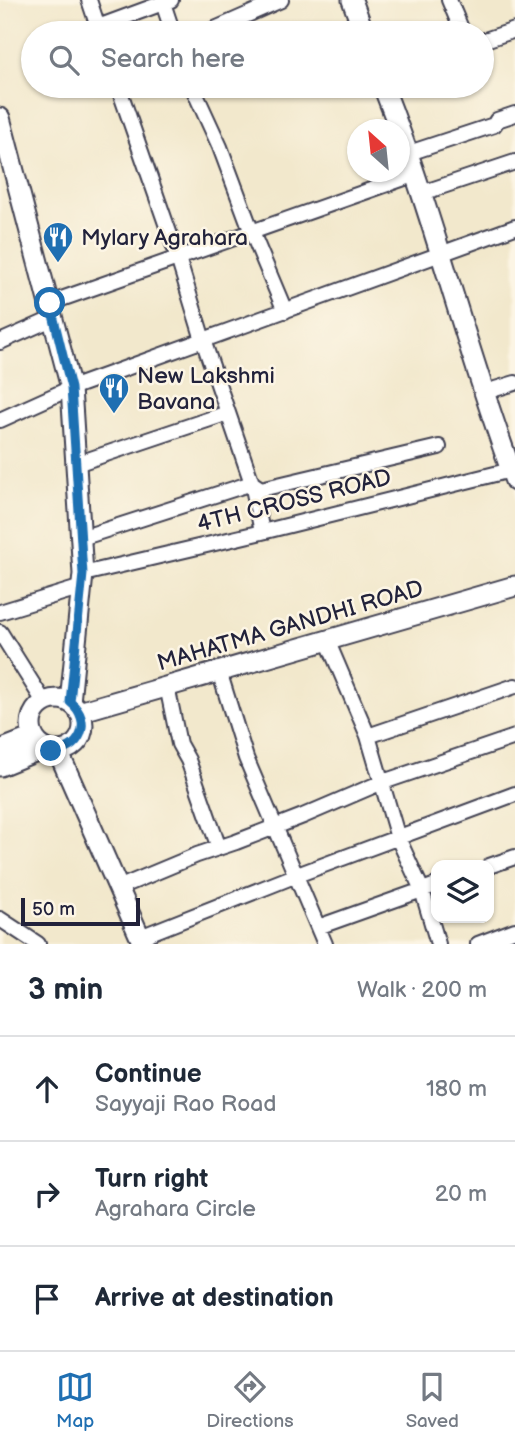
<!DOCTYPE html>
<html lang="en">
<head>
<meta charset="utf-8">
<style>
	body { margin:0; font-family:"Balsamiq Sans",sans-serif; background:#f6f6f7; color:#1f2937 }
	.controls { position:absolute; right:21px; bottom:21px; display:grid; overflow:hidden; border-radius:14px; box-shadow:0 2px 5px #0004 }
	.controls button { width:63px; height:63px; display:grid; place-items:center; padding:0; border:0; border-bottom:2px solid #e0e1e3; background:#fff; color:#1f2937; font:35px sans-serif }
	.compass { position:absolute; left:347px; top:119px; width:63px; height:63px; border-radius:50%; background:#fff; box-shadow:0 2px 5px #0004; rotate:333deg }
	.scale { position:absolute; left:21px; bottom:18px; width:119px; box-sizing:border-box; padding-left:7px; border:4px solid #22223b; border-top:0; font-size:19px; line-height:24px; white-space:nowrap; color:#22223b; -webkit-text-stroke:5px #fcf5e5; paint-order:stroke }
	.stop { position:absolute; width:21px; height:21px; margin:-16px; border:5px solid #1f6fb2; border-radius:50%; background:#fff }
	.stop.end { background:#1f6fb2; border-color:#fff; box-shadow:0 2px 7px #0008 }
	.list { margin:0; padding:0; list-style:none }
	h2 { display:flex; justify-content:space-between; align-items:center; height:91px; margin:0; padding:0 28px; font-size:30px }
	h2 small { font-size:23px; font-weight:400; color:#747a83 }
	.list li { display:grid; grid-template-columns:46px 1fr auto; gap:21px; align-items:center; box-sizing:border-box; height:105px; padding:0 28px; border-top:2px solid #e0e1e3 }
	.list b { display:block; font-size:26px; white-space:nowrap }
	.list p { margin:0; font-size:23px; white-space:nowrap; color:#747a83 }
	.list em { font-size:23px; font-style:normal; color:#747a83 }
	.icon { flex:none; width:38px; height:38px; fill:none; stroke:currentColor; stroke-width:2; stroke-linecap:round; stroke-linejoin:round }
	.map { position:relative; flex:none; width:515px; height:944px; overflow:hidden }
	.search { position:absolute; background:#fff; box-shadow:0 2px 5px #0004; left:21px; right:21px; top:21px; height:77px; display:flex; align-items:center; gap:18px; box-sizing:border-box; padding:0 24px; border-radius:38px; color:#747a83; font-size:26px }
	.sheet { height:406px; background:#fff }
	nav { display:flex; justify-content:space-around; align-items:center; box-sizing:border-box; height:98px; border-top:2px solid #e0e1e3; background:#fff; font-size:19px; color:#747a83 }
	nav a { display:grid; justify-items:center; gap:4px }
	nav .on { color:#1f6fb2 }
	.map>svg:first-child { display:block }
	.lines { fill:none; stroke-linecap:round; stroke-linejoin:round }
	.street-casing { stroke:#414051; stroke-width:18 }
	.secondary-casing { stroke:#414051; stroke-width:23 }
	.street { stroke:#fff; stroke-width:14 }
	.secondary { stroke:#fff; stroke-width:19 }
	.route { stroke:#1f6fb2; stroke-width:9 }
	.labels { text-anchor:middle; stroke-width:5; stroke-linejoin:round; paint-order:stroke }
	.poi-label { font-size:23px; fill:#22223b; stroke:#fcf5e5; text-anchor:start }
	.street-label { font-size:23px; fill:#22223b; stroke:#fcf5e5 }
</style>
</head>
<body>
<div class="map">
<svg width="515" height="944" viewBox="0 0 515 944">
	<rect width="100%" height="100%" fill="#fcf5e5"/>
	<filter id="ink" filterUnits="userSpaceOnUse"><feTurbulence type="fractalNoise" baseFrequency=".0143" numOctaves="2"/><feDisplacementMap in="SourceGraphic" scale="14" xChannelSelector="R" yChannelSelector="G"/><feConvolveMatrix kernelMatrix="1 2 1 2 8 2 1 2 1" color-interpolation-filters="sRGB"/></filter>
	<filter id="wash" filterUnits="userSpaceOnUse"><feTurbulence type="fractalNoise" baseFrequency=".00686" numOctaves="4" result="noise"/><feDisplacementMap in="SourceGraphic" scale="28" xChannelSelector="R" yChannelSelector="G"/><feGaussianBlur stdDeviation="1.57" result="paint"/><feColorMatrix in="noise" values="0 0 0 0 0 0 0 0 0 0 0 0 0 0 0 0 0 1.4 0 .05"/><feComposite in="paint" operator="in"/></filter>
	<g filter="url(#wash)">
		<rect width="100%" height="100%" fill="#f2e8cc"/>
	</g>
	<g filter="url(#ink)">
		<g class="lines">
			<g class="street-casing">
				<path id="street" d="M89 0 100 33
					M449 0 463 33
					M163 3 173 33
					M98 27 171 0
					M206 33 281 0
					M482 41 515 30
					M118 86 178 258 203 340 252 483 262 532
					M192 86 220 147 251 230 285 311
					M409 153 494 125 497 120 515 114
					M422 193 515 162
					M50 303 416 174
					M0 342 54 318
					M485 392 515 383
					M0 420 71 388 515 227
					M76 464 228 413
					M252 483 261 489 439 447
					M81 538 252 483
					M83 574 262 532 515 469
					M0 612 82 587
					M0 632 44 702
					M327 640 368 736 398 838 422 890 438 944
					M219 671 246 758 325 944
					M167 686 179 744 188 760 219 848
					M368 736 515 686
					M489 866 515 857
					M118 888 197 855 236 842 303 816 380 783 515 737
					M0 919 38 944
					M318 927 436 885
					M140 937 297 875 515 794
					M478 944 515 930"/>
			</g>
			<g class="secondary-casing">
				<path id="secondary" d="M352 0 364 33
					M383 86C434 215 466 351 515 481
					M0 118 71 388 83 574 70 702
					M31 725a26 26 0 1 1 52 0a26 26 0 1 1-52 0Z
					M79 712 515 586
					M0 750 33 737
					M58 751 143 944
					M0 766 44 748"/>
			</g>
			<use href="#street" class="street"/>
			<use href="#secondary" class="secondary"/>
		</g>
	</g>
	<g class="lines" filter="url(#ink)">
		<path class="route" d="M50 303 71 388 83 574 70 702C94 721 80 753 51 751"/>
	</g>
	<defs>
		<g id="restaurant-pin" transform="scale(1.575)"><path d="M0 17L-7.5 6A9.5 9.5 0 1 1 7.5 6Z" fill="#1f6fb2" stroke="#fcf5e5"/><path d="M-5-6h1v4h1v-4h1v4h1v-4h1v5L-1.5 .5V6h-2V.5L-5-1ZM5-6V6H3V1.5H1.5Q1.5-4 5-6Z" fill="#fff"/></g>
	</defs>
	<g fill-rule="evenodd">
		<use href="#restaurant-pin" x="58" y="237"/>
		<use href="#restaurant-pin" x="114" y="388"/>
	</g>
	<g class="labels">
		<g class="poi-label">
			<text x="81" y="245">Mylary Agrahara</text>
			<text x="137" y="383">New Lakshmi<tspan x="137" dy="26">Bavana</tspan></text>
		</g>
		<g class="street-label">
			<text transform="translate(294 500) rotate(-14)" y="8">4TH CROSS ROAD</text>
			<text transform="translate(290 625) rotate(-16)" y="8">MAHATMA GANDHI ROAD</text>
		</g>
	</g>
</svg>
<div class="controls">
<button><svg class="icon" aria-label="layers" viewBox="0 0 24 24"><path d="M12 4l9 5-9 5-9-5zM3 14l9 5 9-5"/></svg></button>
</div>
<svg class="compass" viewBox="-18 -18 36 36"><path d="M0-13l5 13h-10z" fill="#e53935"/><path d="M0 13l5-13h-10z" fill="#747a83"/></svg>
<div class="scale">50 m</div>
<div class="stop" style="left:50px;top:303px"></div>
<div class="stop end" style="left:51px;top:751px"></div>
<div class="search"><svg class="icon" aria-label="search" viewBox="0 0 24 24"><circle cx="10" cy="10" r="6"/><path d="M15 15l6 6"/></svg>Search here</div>
</div>
<section class="sheet">
<h2>3 min<small>Walk · 200 m</small></h2>
<ul class="list">
<li><svg class="icon" aria-label="ahead" viewBox="0 0 24 24"><path d="M12 20V5M6 11l6-6 6 6"/></svg><div><b>Continue</b><p>Sayyaji Rao Road</p></div><em>180 m</em></li>
<li><svg class="icon" aria-label="right" viewBox="0 0 24 24"><path d="M7 20v-9h11M14 6l5 5-5 5"/></svg><div><b>Turn right</b><p>Agrahara Circle</p></div><em>20 m</em></li>
<li><svg class="icon" aria-label="arrive" viewBox="0 0 24 24"><path d="M6 21V4h12l-3 4 3 4H6"/></svg><div><b>Arrive at destination</b></div></li>
</ul>
</section>
<nav>
<a class="on"><svg class="icon" aria-label="map" viewBox="0 0 24 24"><path d="M3 6l6-2 6 2 6-2v14l-6 2-6-2-6 2zM9 4v14M15 6v14"/></svg>Map</a>
<a><svg class="icon" aria-label="directions" viewBox="0 0 24 24"><path d="M12 3l9 9-9 9-9-9zM9 14v-3h6M13 9l2 2-2 2"/></svg>Directions</a>
<a><svg class="icon" aria-label="saved" viewBox="0 0 24 24"><path d="M7 4h10v16l-5-4-5 4z"/></svg>Saved</a>
</nav>
</body>
</html>
